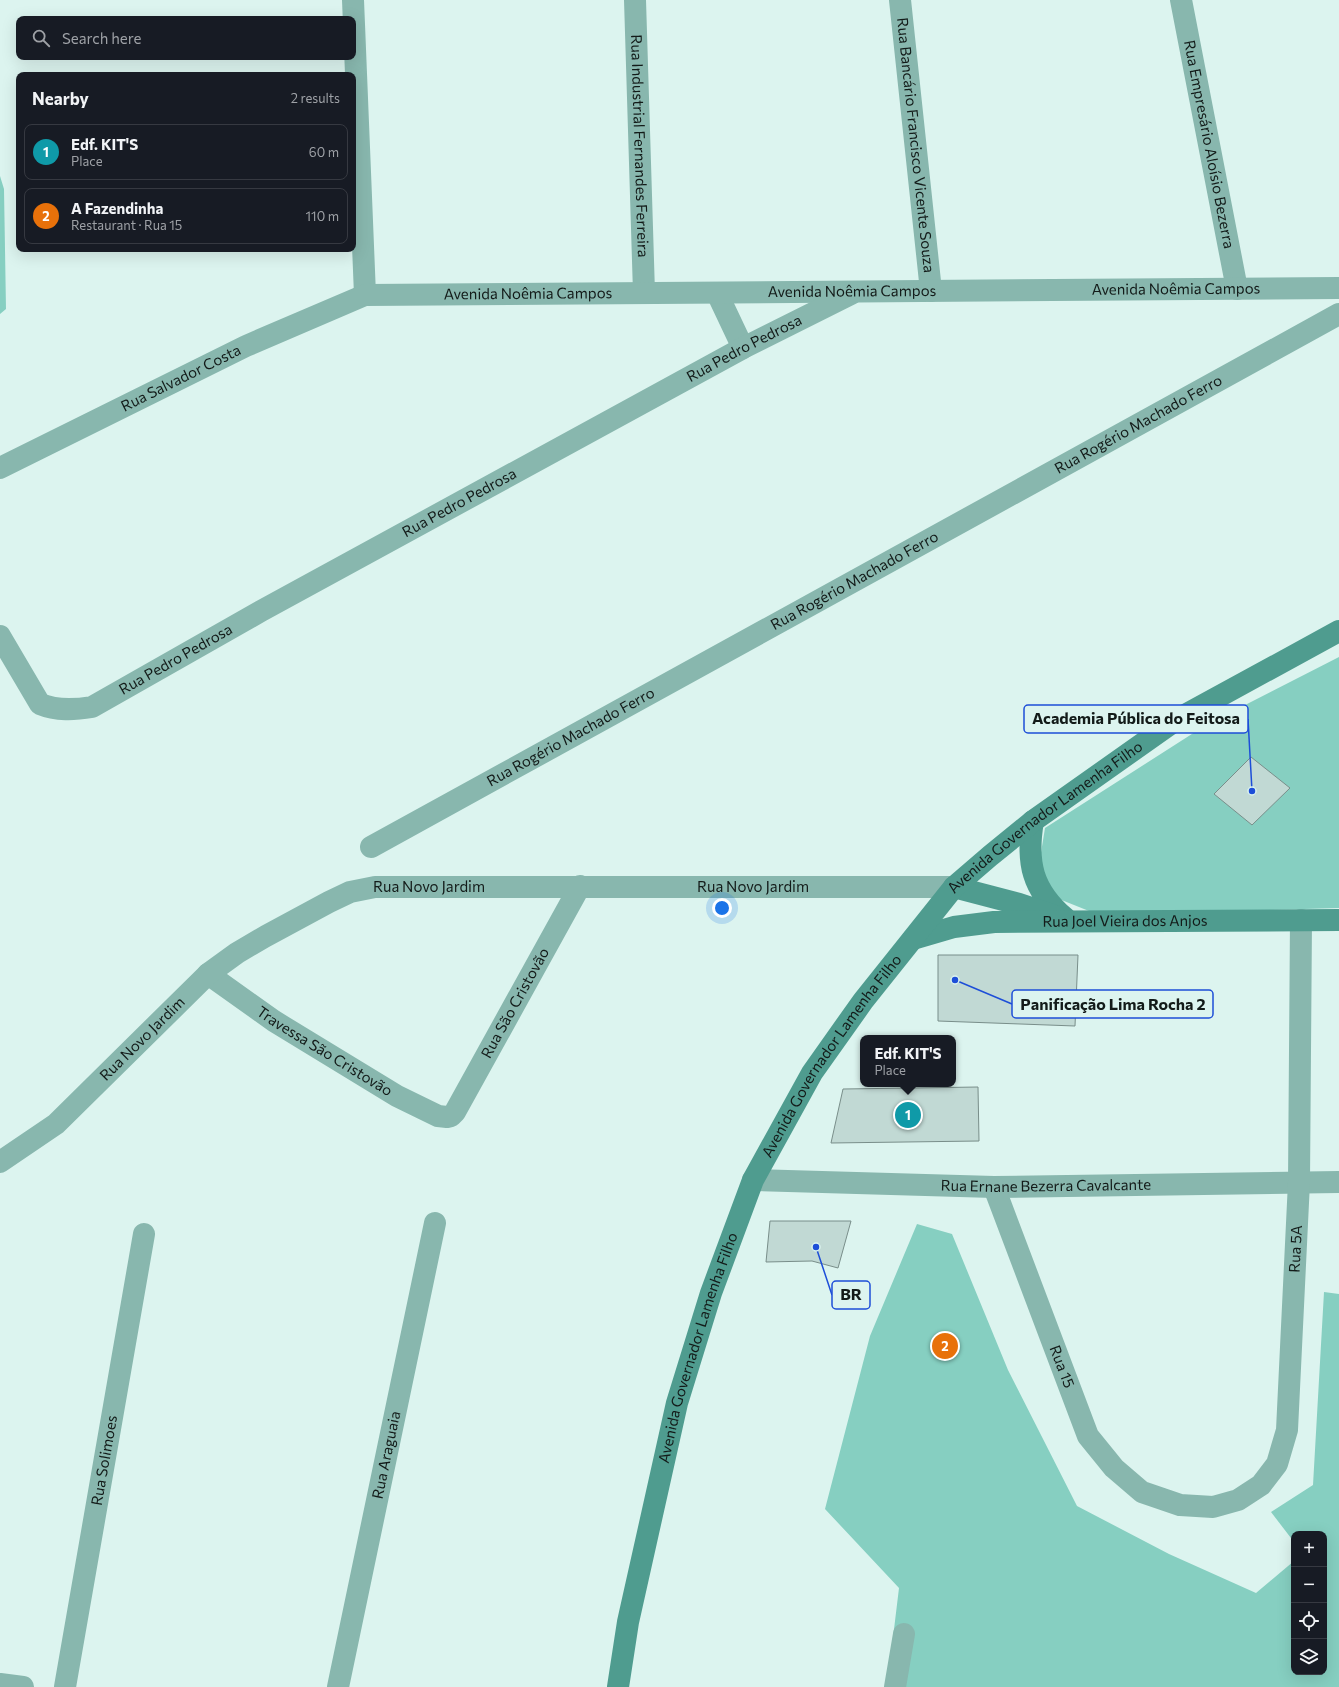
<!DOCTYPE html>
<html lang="en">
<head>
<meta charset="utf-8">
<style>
	body { margin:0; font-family:Commissioner,sans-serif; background:#20242c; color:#f1f3f6 }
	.controls { position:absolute; right:12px; bottom:12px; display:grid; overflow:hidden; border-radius:8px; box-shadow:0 4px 16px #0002 }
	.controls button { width:36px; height:36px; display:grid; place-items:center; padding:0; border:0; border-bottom:1px solid #363941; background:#171b24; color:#f1f3f6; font:20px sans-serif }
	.you { position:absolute; left:722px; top:908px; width:14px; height:14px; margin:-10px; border:3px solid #fff; border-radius:50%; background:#1a73e8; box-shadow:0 0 0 6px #1a73e833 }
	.badge { display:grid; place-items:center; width:26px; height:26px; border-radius:50%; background:#cd8cac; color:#fff; font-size:13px; font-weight:700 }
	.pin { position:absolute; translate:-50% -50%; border:2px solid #fff; box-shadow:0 1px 4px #0006 }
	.popup { position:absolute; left:860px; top:1035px; width:96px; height:52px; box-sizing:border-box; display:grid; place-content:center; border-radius:8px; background:#171b24; filter:drop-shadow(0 1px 3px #0005); font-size:13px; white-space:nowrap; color:#9ea1a6 }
	.popup b { font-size:15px; color:#f1f3f6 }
	.popup::after { content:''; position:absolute; left:50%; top:100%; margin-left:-8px; border:8px solid transparent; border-top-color:#171b24 }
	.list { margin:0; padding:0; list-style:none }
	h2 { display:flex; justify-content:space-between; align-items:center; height:52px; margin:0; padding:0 16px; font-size:17px }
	h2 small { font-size:13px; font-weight:400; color:#9ea1a6 }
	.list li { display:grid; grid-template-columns:26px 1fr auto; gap:12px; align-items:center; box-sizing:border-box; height:56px; margin:0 8px 8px; padding:0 8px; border:1px solid #363941; border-radius:8px }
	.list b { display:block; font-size:15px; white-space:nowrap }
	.list p { margin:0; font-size:13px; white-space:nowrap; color:#9ea1a6 }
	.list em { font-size:13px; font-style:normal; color:#9ea1a6 }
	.icon { flex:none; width:22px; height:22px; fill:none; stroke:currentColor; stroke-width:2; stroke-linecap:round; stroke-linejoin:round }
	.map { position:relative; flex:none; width:1339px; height:1687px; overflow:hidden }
	.search { position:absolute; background:#171b24; box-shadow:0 4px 16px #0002; left:16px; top:16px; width:340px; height:44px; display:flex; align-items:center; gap:10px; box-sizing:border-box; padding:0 14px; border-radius:8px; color:#9ea1a6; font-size:15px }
	.panel { position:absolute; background:#171b24; box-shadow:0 4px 16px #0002; left:16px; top:72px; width:340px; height:180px; border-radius:8px }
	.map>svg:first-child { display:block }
	.green { fill:#86cfc1 }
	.building { fill:#c1d9d4; stroke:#798e8a }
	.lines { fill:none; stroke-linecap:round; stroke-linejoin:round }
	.street { stroke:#88b7ae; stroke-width:22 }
	.secondary { stroke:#4f9c8f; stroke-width:22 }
	.labels { text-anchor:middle; stroke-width:4; stroke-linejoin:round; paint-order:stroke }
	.street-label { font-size:15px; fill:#131b19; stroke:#dcf4ef }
	.leader { fill:none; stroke:#1d4ed8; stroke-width:1.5 }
	.callout-dot { fill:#1d4ed8; stroke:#dcf4ef; stroke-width:1.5 }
	.callout { fill:#dcf4ef; stroke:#1d4ed8; stroke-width:1.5 }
	.callout-label { font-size:16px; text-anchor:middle; font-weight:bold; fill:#131b19 }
</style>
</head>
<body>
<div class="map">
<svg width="1339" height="1687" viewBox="0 0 1339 1687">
	<rect width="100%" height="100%" fill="#dcf4ef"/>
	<path class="green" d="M0 176 4 189 6 309 0 314Z
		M1339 657V908L1099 915 1059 899 1038 871 1045 828 1206 725Z
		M917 1224 952 1234 1008 1370 1077 1506 1169 1554 1256 1593 1294 1561V1672H1324V1534H1294V1542L1271 1512 1313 1485 1324 1292 1339 1294V1687H887L899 1588 825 1509 870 1336Z"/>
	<path class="building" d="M1251 757 1290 788 1252 825 1214 794Z
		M938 955H1078L1075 1026 938 1021Z
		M978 1087 979 1141 831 1143 843 1089Z
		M770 1221H851L838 1268 812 1261 766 1262Z"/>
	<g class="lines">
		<g class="street">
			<path d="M353 0 365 295"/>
			<path id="s1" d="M635 0 644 293"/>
			<path id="s2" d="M900 0 931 291"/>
			<path id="s3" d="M1181 0 1237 289"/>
			<path d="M717 293 743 348"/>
			<path id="s4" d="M0 468 246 346 365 295 1339 288"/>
			<path id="s5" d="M0 636 40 704C57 711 74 710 92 707L261 611 743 348 851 294"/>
			<path id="s6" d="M371 847 1339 314"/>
			<path id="s7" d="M208 974 274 1021 397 1096 438 1116 447 1117 451 1116 455 1112 580 886"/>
			<path id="s8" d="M0 1162 56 1124 208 974 237 953 266 936 329 902 350 892 375 887H954"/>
			<path id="s9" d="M753 1180 994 1187 1339 1182"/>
			<path id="s10" d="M994 1187 1088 1436 1114 1468 1142 1492 1180 1505 1213 1507 1238 1500 1261 1485 1277 1464 1287 1430 1299 1182 1301 920"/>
			<path d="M0 1684 23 1687"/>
			<path id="s11" d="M65 1687 144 1234"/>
			<path id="s12" d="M338 1687 435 1223"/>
			<path d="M895 1687 904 1634"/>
		</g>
		<g class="secondary">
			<path d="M1033 821C1026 862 1032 890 1065 918"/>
			<path d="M954 887 1019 904 1055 916"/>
			<path id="s13" d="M913 939 954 927 994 922 1339 920"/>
			<path id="s14" d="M618 1687 628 1622 677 1403 711 1293 753 1180 812 1073 863 1001 954 887 990 856 1033 821 1176 720 1339 631"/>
		</g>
	</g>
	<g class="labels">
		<g class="street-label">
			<text dy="5" stroke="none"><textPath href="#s2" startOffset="146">Rua Bancário Francisco Vicente Souza</textPath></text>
			<text dy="5" stroke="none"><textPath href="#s3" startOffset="147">Rua Empresário Aloísio Bezerra</textPath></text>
			<text dy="5" stroke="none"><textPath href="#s1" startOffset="146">Rua Industrial Fernandes Ferreira</textPath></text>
			<text dy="5" stroke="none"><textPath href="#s4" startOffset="1215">Avenida Noêmia Campos</textPath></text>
			<text dy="5" stroke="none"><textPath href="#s4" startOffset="891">Avenida Noêmia Campos</textPath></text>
			<text dy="5" stroke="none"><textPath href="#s4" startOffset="567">Avenida Noêmia Campos</textPath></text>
			<text dy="5" stroke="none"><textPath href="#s5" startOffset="876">Rua Pedro Pedrosa</textPath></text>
			<text dy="5" stroke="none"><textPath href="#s4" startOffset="202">Rua Salvador Costa</textPath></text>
			<text dy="5" stroke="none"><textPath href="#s6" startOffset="876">Rua Rogério Machado Ferro</textPath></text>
			<text dy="5" stroke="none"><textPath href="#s5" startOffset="552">Rua Pedro Pedrosa</textPath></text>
			<text dy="5" stroke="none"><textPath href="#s6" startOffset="552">Rua Rogério Machado Ferro</textPath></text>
			<text dy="5" stroke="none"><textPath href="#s5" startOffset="228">Rua Pedro Pedrosa</textPath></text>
			<text dy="5" stroke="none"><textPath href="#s6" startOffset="228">Rua Rogério Machado Ferro</textPath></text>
			<text dy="5" stroke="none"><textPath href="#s14" startOffset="997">Avenida Governador Lamenha Filho</textPath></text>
			<text dy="5" stroke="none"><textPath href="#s8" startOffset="849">Rua Novo Jardim</textPath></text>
			<text dy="5" stroke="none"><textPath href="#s8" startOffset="525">Rua Novo Jardim</textPath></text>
			<text dy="5" stroke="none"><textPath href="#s13" startOffset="214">Rua Joel Vieira dos Anjos</textPath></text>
			<text dy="5" stroke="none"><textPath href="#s7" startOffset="414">Rua São Cristovão</textPath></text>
			<text dy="5" stroke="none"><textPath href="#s8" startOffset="189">Rua Novo Jardim</textPath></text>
			<text dy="5" stroke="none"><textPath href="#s7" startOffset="140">Travessa São Cristovão</textPath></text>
			<text dy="5" stroke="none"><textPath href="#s14" startOffset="673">Avenida Governador Lamenha Filho</textPath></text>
			<text dy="5" stroke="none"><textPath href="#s9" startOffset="293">Rua Ernane Bezerra Cavalcante</textPath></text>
			<text dy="5" stroke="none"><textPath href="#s10" startOffset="714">Rua 5A</textPath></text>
			<text dy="5" stroke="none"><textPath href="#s14" startOffset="349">Avenida Governador Lamenha Filho</textPath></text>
			<text dy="5" stroke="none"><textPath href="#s10" startOffset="192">Rua 15</textPath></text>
			<text dy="5" stroke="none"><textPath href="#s12" startOffset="237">Rua Araguaia</textPath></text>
			<text dy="5" stroke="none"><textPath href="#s11" startOffset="230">Rua Solimoes</textPath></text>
		</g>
	</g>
	<path class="leader" d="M1252 791L1248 719M955 980L1012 1004M816 1247L832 1295"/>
	<g class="callout-dot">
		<circle cx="1252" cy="791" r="4"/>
		<circle cx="955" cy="980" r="4"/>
		<circle cx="816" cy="1247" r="4"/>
	</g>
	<g class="callout">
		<rect x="1024" y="705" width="224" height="28" rx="4"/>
		<rect x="1012" y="990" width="201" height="28" rx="4"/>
		<rect x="832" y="1281" width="38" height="28" rx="4"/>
	</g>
	<g class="callout-label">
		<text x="1136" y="724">Academia Pública do Feitosa</text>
		<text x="1113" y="1010">Panificação Lima Rocha 2</text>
		<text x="851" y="1300">BR</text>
	</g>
</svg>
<div class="controls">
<button>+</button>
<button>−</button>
<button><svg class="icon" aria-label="locate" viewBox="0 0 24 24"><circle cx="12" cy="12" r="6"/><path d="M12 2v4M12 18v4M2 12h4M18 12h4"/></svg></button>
<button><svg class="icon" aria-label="layers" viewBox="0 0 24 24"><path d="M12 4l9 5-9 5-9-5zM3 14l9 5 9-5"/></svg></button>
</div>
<div class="you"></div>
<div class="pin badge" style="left:908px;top:1115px;background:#0f9aa8">1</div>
<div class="popup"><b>Edf. KIT'S</b>Place</div>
<div class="pin badge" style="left:945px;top:1346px;background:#e8710a">2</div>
<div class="search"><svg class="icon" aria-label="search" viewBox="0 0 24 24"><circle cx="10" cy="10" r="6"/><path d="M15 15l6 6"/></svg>Search here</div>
<section class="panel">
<h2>Nearby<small>2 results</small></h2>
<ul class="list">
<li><span class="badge" style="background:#0f9aa8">1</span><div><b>Edf. KIT'S</b><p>Place</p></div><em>60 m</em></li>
<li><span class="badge" style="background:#e8710a">2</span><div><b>A Fazendinha</b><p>Restaurant · Rua 15</p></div><em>110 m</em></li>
</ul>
</section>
</div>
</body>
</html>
